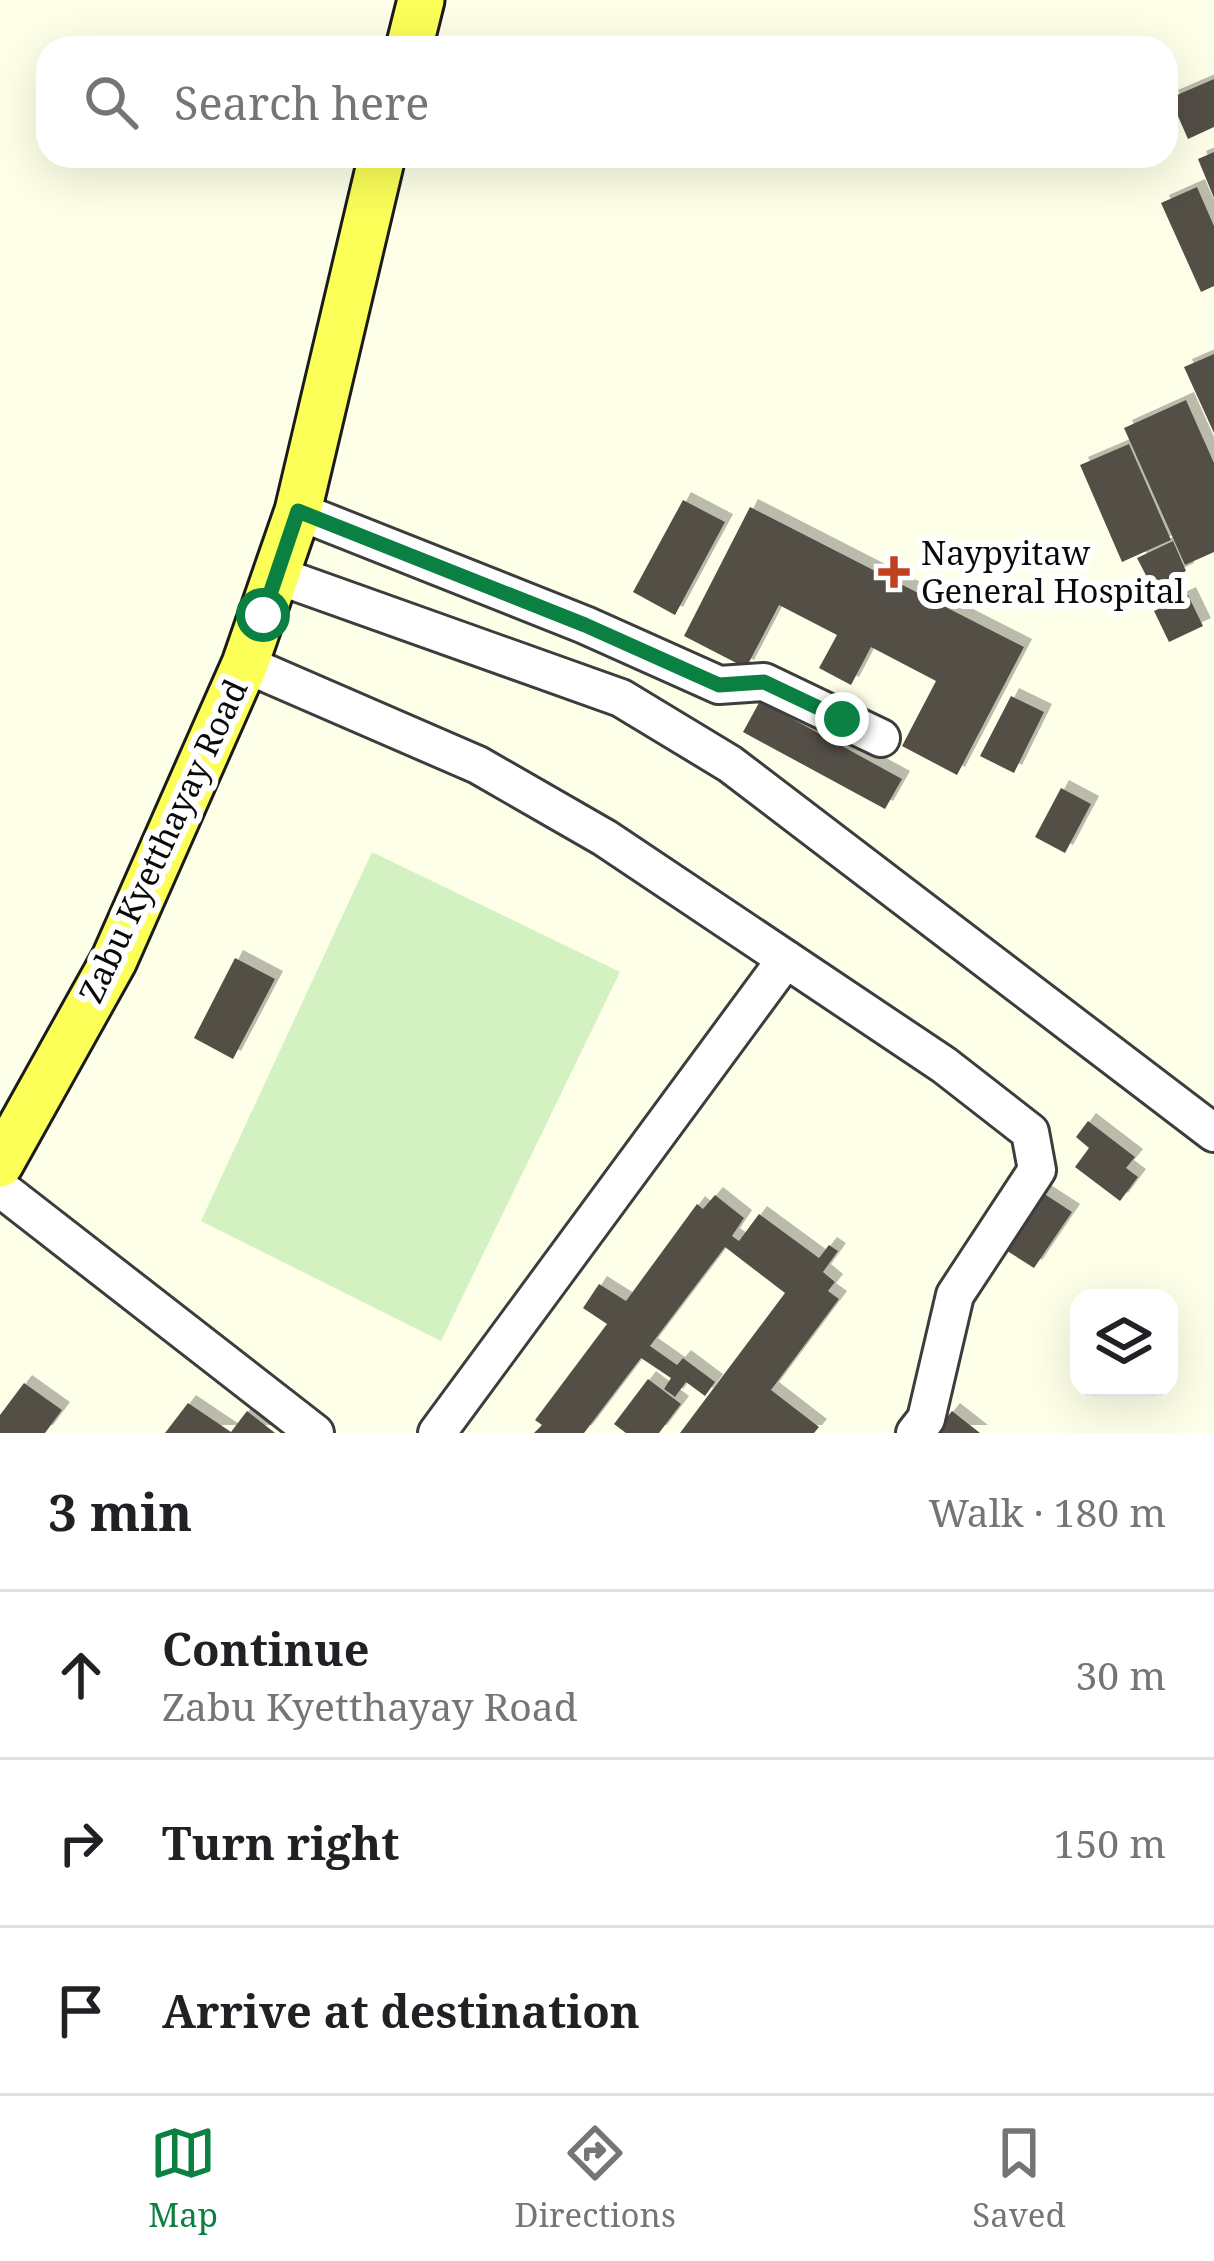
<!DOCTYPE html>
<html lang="en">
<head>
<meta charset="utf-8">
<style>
	body { margin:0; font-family:"Noto Serif",serif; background:#f2f2f2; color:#202124 }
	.controls { position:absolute; right:36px; bottom:36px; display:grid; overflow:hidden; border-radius:24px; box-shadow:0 12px 48px #0002 }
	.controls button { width:108px; height:108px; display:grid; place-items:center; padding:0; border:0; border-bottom:3px solid #e0e0e0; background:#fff; color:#202124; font:60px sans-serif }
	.stop { position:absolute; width:36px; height:36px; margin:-27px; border:9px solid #0b8043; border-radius:50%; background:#fff }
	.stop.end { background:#0b8043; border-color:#fff; box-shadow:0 3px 12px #0008 }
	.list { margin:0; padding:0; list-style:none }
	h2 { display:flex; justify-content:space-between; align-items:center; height:156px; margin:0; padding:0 48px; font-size:51px }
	h2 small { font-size:39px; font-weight:400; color:#757577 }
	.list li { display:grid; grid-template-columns:78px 1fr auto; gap:36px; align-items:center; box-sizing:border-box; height:168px; padding:0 48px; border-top:3px solid #e0e0e0 }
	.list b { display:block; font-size:45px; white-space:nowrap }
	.list p { margin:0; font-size:39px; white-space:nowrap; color:#757577 }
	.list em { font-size:39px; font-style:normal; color:#757577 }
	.icon { flex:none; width:66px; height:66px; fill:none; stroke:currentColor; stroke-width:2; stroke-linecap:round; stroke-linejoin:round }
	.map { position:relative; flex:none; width:1214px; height:1433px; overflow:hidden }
	.search { position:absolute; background:#fff; box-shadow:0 12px 48px #0002; left:36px; right:36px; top:36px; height:132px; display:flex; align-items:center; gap:30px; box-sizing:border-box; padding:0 42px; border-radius:36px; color:#757577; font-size:45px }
	.sheet { height:660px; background:#fff }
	nav { display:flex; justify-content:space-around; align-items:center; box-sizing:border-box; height:168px; border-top:3px solid #e0e0e0; background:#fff; font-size:33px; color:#757577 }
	nav a { display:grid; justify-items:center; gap:6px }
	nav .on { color:#0b8043 }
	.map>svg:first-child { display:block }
	.pitch { fill:#d4f1c2 }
	.building { fill:#534f46; filter:url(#shadow) }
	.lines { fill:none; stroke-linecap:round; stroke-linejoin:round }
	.minor-casing { stroke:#3d3d3d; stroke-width:42 }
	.major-casing { stroke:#1b1b1b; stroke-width:51 }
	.minor { stroke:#fff; stroke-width:36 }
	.major { stroke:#fbff58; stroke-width:45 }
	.route { stroke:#0b8043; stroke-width:15 }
	.poi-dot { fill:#bf411d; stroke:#fff; stroke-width:4.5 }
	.labels { text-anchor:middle; stroke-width:12; stroke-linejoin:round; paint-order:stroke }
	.poi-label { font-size:33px; fill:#0a0a0a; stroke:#fff; text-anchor:start }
	.street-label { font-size:33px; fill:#0a0a0a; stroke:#fff }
</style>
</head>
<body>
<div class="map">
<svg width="1214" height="1433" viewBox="0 0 1214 1433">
	<defs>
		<filter id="shadow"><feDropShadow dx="8" dy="-8" stdDeviation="0" flood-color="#0004"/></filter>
	</defs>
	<rect width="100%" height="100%" fill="#fdffe8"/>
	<path class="pitch" d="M372 852 620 972 441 1341 201 1221Z"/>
	<path class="building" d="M1214 79V127L1188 139 1170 98Z
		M1214 152V198L1198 159Z
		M1197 187 1214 226V286L1201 292 1161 203Z
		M1214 354V433L1184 367Z
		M1186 400 1214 463V552L1185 565 1124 428Z
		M1129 444 1171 540 1122 562 1080 465Z
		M683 500 725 522 675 615 633 592Z
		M750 507 1024 647 957 775 902 746 936 681 871 647 851 685 819 668 837 635 779 605 746 668 684 636Z
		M1173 541 1186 571 1152 587 1137 558Z
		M1188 595 1203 626 1169 642 1154 611Z
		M1011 696 1044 712 1014 773 980 756Z
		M760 701 902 779 885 809 743 732Z
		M1061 788 1091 804 1065 853 1035 837Z
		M235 958 275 979 233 1059 194 1038Z
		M1088 1121 1135 1157 1126 1168 1138 1177 1120 1201 1075 1167 1089 1148 1076 1137Z
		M1043 1193 1072 1212 1034 1268 1004 1249Z
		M715 1195 744 1218 732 1236 739 1241 759 1214 819 1258 829 1245 838 1251 823 1272 835 1282 828 1291 839 1299 771 1390 819 1427 814 1433H680L785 1293 725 1247 650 1346 677 1365 683 1358 715 1382 705 1396 686 1382 675 1397 664 1389 671 1378 641 1358 584 1433H534L542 1425 535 1420 607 1324 583 1308 599 1284 626 1301 697 1204 703 1209Z
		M648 1379 681 1404 659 1433H626L614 1424Z
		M24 1383 62 1410 45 1433H0V1415Z
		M188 1403 231 1432 247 1411 275 1433H165Z
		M952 1411 980 1433H934Z"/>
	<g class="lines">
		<g class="minor-casing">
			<path id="minor" d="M298 511 585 625 719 685 764 682 881 738
				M276 575 621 698 730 764 1214 1133
				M245 664 478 765 605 838 944 1065 1030 1132 1037 1170 955 1295 926 1419 915 1433
				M0 1188 315 1433
				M437 1433 786 959"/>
		</g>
		<g class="major-casing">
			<path id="major" d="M409 48 421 0
				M0 1164 114 960 245 664 298 511 382 156"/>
		</g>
		<use href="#minor" class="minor"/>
		<use href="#major" class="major"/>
	</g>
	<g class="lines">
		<path class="route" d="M263 615 298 511 585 625 719 685 764 682 842 719"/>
	</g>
	<path class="poi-dot" d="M888 554h12v12h12v12h-12v12h-12v-12h-12v-12h12z"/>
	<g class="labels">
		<g class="poi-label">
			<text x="921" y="565">Naypyitaw<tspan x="921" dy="38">General Hospital</tspan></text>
		</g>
		<g class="street-label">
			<text transform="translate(163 841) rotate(-65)" y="12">Zabu Kyetthayay Road</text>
		</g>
	</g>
</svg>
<div class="controls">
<button><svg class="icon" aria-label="layers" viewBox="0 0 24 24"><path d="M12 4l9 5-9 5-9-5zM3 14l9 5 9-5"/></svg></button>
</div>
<div class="stop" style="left:263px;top:615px"></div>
<div class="stop end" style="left:842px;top:719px"></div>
<div class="search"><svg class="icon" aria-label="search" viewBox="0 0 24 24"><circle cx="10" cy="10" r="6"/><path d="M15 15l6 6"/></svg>Search here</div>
</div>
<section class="sheet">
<h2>3 min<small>Walk · 180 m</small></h2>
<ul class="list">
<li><svg class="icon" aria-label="ahead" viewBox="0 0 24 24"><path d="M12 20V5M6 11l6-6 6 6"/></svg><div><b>Continue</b><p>Zabu Kyetthayay Road</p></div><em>30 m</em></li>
<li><svg class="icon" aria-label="right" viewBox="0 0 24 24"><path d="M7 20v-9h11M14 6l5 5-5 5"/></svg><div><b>Turn right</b></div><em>150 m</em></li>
<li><svg class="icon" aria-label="arrive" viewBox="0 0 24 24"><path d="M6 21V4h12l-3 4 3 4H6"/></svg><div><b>Arrive at destination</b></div></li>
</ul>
</section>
<nav>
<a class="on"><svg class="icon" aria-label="map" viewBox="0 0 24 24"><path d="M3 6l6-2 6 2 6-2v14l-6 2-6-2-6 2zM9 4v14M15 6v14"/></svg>Map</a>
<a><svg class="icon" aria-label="directions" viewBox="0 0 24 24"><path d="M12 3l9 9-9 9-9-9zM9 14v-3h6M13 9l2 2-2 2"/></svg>Directions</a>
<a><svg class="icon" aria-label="saved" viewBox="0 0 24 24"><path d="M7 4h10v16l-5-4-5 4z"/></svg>Saved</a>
</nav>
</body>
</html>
